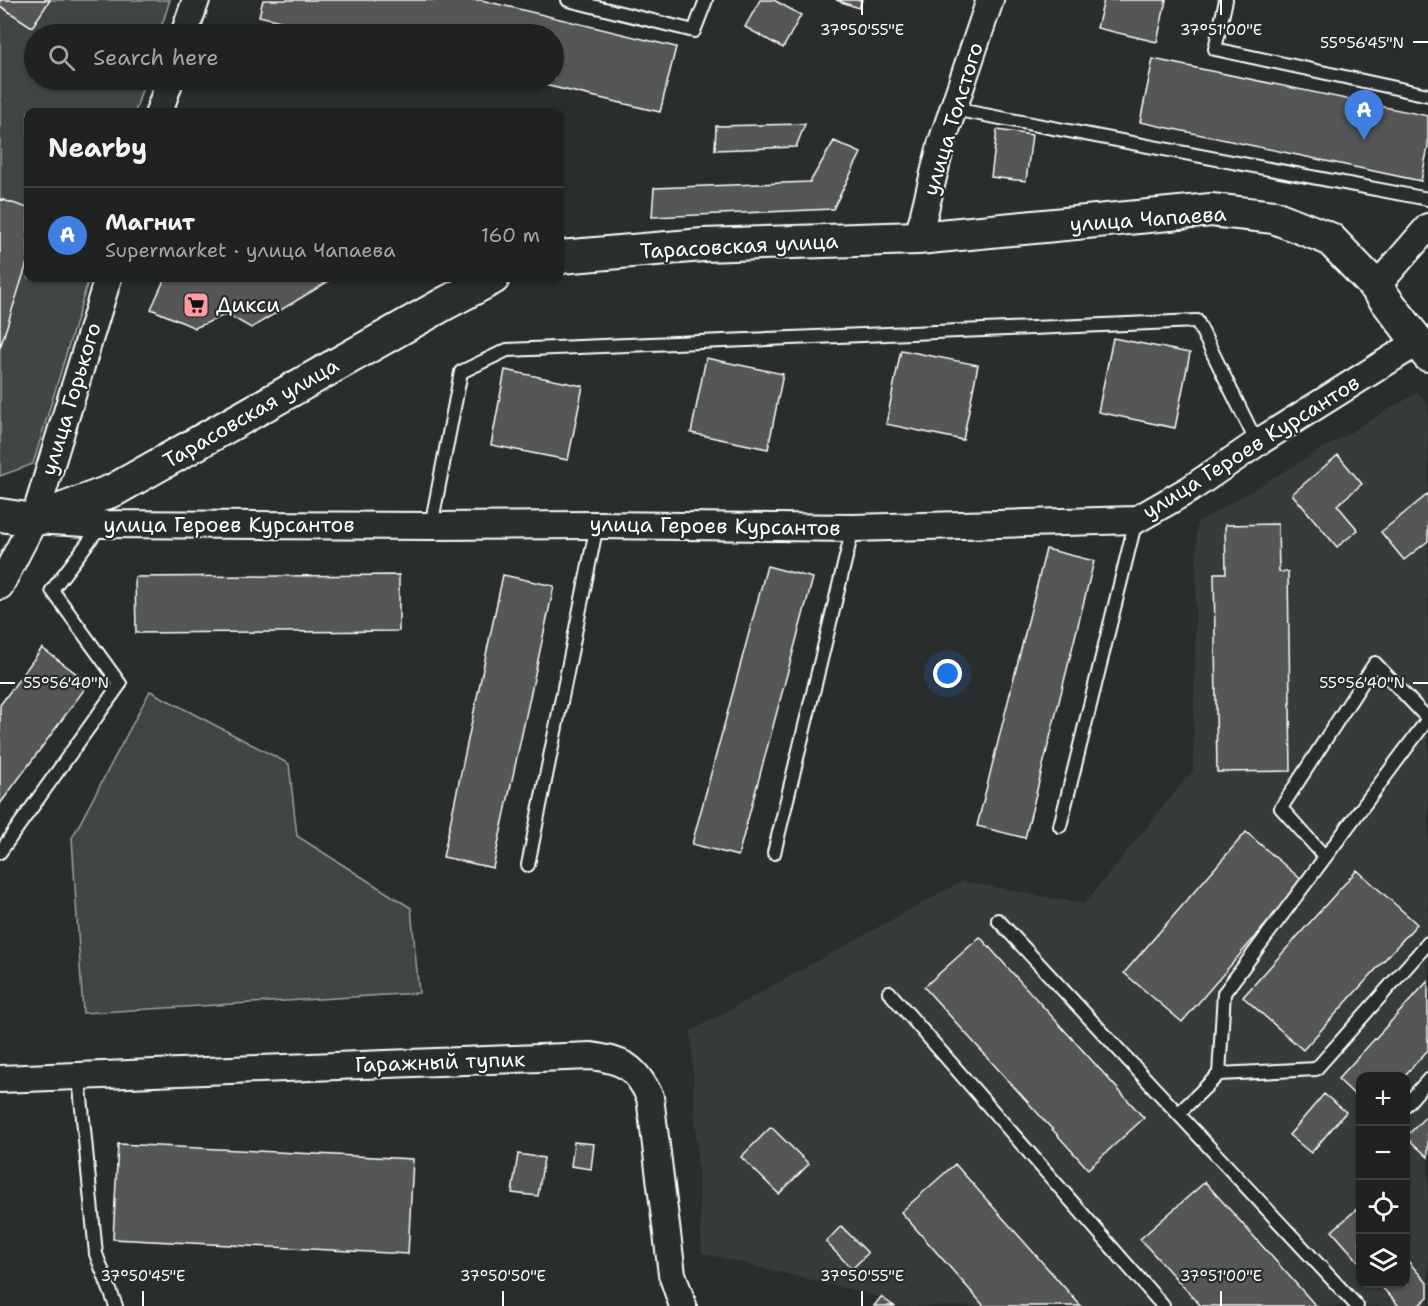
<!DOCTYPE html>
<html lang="en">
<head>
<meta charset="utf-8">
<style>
	body { margin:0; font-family:"Shantell Sans",sans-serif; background:#282a2a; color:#f1f3f6 }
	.controls { position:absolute; right:18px; bottom:18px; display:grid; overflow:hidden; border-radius:12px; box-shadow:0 2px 4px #0004 }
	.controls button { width:54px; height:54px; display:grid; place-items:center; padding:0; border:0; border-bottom:2px solid #3d3f40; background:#202222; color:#f1f3f6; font:30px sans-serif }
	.you { position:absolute; left:948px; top:674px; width:21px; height:21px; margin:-15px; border:4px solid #fff; border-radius:50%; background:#1a73e8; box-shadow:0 0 0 9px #1a73e833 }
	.badge { display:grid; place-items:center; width:39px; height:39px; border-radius:50%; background:#8bbbb9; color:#fff; font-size:20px; font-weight:700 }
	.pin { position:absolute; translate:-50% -50px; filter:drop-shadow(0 2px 3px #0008) }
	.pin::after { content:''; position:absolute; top:32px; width:21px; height:18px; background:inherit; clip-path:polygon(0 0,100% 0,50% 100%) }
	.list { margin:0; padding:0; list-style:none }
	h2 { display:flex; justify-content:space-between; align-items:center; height:78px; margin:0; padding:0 24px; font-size:26px }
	h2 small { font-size:20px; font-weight:400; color:#a2a4a5 }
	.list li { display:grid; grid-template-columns:39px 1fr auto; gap:18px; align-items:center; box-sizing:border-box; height:96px; padding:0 24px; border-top:2px solid #3d3f40 }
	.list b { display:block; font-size:22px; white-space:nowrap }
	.list p { margin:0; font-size:20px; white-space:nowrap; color:#a2a4a5 }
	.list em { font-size:20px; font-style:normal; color:#a2a4a5 }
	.icon { flex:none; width:33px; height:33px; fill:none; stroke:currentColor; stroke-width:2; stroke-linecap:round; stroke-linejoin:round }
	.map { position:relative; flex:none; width:1428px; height:1306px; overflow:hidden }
	.search { position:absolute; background:#202222; box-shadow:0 2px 4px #0004; left:24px; top:24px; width:540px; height:66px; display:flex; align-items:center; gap:15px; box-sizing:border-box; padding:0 21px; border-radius:33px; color:#a2a4a5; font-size:22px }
	.panel { position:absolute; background:#202222; box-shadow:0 2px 4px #0004; left:24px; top:108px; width:540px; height:174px; border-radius:12px }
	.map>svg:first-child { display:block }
	.built { fill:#373a3b; fill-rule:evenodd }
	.green { fill:#414445; stroke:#a0a2a2; stroke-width:1.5 }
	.building { fill:#555758; stroke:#fff; stroke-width:1.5 }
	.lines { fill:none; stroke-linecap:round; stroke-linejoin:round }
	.service-casing { stroke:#fff; stroke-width:16 }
	.minor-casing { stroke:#fff; stroke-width:30 }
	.tertiary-casing { stroke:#fff; stroke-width:36 }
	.service { stroke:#2a2d2e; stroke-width:12 }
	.minor { stroke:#2a2d2e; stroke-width:26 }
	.tertiary { stroke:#2a2d2e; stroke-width:32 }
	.ticks { fill:none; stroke:#fff; stroke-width:2 }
	.labels { text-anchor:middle; stroke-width:4.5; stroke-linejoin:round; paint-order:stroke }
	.street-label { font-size:21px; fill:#fff; stroke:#2a2d2e }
	.poi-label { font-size:21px; fill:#fff; stroke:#2a2d2e; text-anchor:start }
	.ticks-label { font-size:15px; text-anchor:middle; fill:#fff; stroke:#2a2d2e; stroke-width:4.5; stroke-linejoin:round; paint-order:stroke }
</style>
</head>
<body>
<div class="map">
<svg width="1428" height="1306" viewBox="0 0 1428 1306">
	<rect width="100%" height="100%" fill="#2a2d2e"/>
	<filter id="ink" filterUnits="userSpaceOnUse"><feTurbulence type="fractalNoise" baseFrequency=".0167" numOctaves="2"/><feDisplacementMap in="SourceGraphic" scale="12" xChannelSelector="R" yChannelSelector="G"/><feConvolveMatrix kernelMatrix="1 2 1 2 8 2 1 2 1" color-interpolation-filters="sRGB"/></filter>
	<g filter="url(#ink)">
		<path class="built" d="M1418 392 1428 405V1306H894L881 1297 702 1253 691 1031 962 881 1084 904 1193 770 1197 523ZM1360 1076H1406V1284H1360Z"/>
		<path class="green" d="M0 0H170L159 34H34V80H145L135 112H28V278H89L33 464 0 476Z
			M150 691 289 764 297 836 411 908 419 993 83 1013 72 838Z"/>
		<path class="building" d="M0 0H50L32 27 0 6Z
			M263 0H481L676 47 660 112 523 80H554V34H335L259 16Z
			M760 0H774L801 15 783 48 745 27Z
			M836 0H862L859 8Z
			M1104 0H1166L1157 42 1097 28Z
			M1153 59 1428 116V147L1421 181 1140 122Z
			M805 124 796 147 715 150 716 126Z
			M997 130 1032 135 1026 181 991 177Z
			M834 141 861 153 833 209 652 217 654 188 810 182Z
			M0 199 28 208V260L0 348Z
			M165 278H334L251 328 227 314 195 328 151 309Z
			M1113 338 1190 353 1175 428 1098 412Z
			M901 350 978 365 963 440 886 424Z
			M706 358 783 374 768 449 691 433Z
			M505 370 583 386 568 460 491 445Z
			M1338 455 1362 484 1337 505 1358 530 1337 547 1292 494Z
			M1428 494V541L1404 560 1381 532Z
			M1278 524 1279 572H1288L1291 771 1217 772 1214 573H1226L1225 525Z
			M1046 549 1094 561 1025 838 977 826Z
			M767 566 813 578 738 856 692 844Z
			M399 575V631L136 633 135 577Z
			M503 575 554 586 493 868 443 857Z
			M42 648 89 683 0 804V705Z
			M1246 832 1303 881 1182 1022 1124 973Z
			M1357 870 1417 924 1303 1050 1243 997Z
			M980 937 1144 1118 1088 1169 924 987Z
			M1428 981V1050L1404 1076H1360V1100L1338 1079Z
			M1324 1094 1346 1112 1311 1153 1289 1135Z
			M1428 1114V1157L1406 1137Z
			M771 1127 809 1164 779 1194 741 1157Z
			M574 1142 594 1144 591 1169 571 1166Z
			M118 1144 413 1159 408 1254 113 1239Z
			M518 1154 544 1158 538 1196 512 1193Z
			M955 1164 1081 1306H984L901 1212Z
			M1205 1182 1316 1306H1201L1140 1239Z
			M1359 1207 1360 1209V1263L1332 1231Z
			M841 1226 868 1253 852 1269 826 1242Z
			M1406 1259 1428 1284V1297L1418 1306H1399L1379 1284H1406Z
			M881 1297 894 1306H874Z"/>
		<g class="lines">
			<g class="service-casing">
				<path id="service" d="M568 0 694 31 706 0
					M1226 0 1215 49 1428 95
					M953 109 1428 199
					M431 526 461 372 507 350 1197 321 1257 443
					M1060 826 1136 520
					M0 852 120 684 52 590 102 524
					M774 853 853 528
					M1325 857 1281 808 1375 663 1428 719
					M528 865 597 525
					M998 920 1357 1306
					M889 992 1163 1306
					M1219 1074 1224 993 1428 719
					M79 1077 96 1254 116 1306
					M1406 1105 1428 1080
					M1178 1114 1219 1074 1316 1069 1428 943"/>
			</g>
			<g class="minor-casing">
				<path id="minor" d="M184 34 196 0
					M159 112 170 80
					M918 238 941 145 990 0
					M1376 287 1428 227
					M34 520 108 278
					M0 586 34 520 102 524 431 526 597 525 853 528 1136 520 1190 489 1257 443 1418 342
					M0 1079 591 1056C624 1061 635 1066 650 1097L672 1274 683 1306"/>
			</g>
			<g class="tertiary-casing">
				<path id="tertiary" d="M560 257 703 245 918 238 1211 210 1274 217 1330 239 1376 287 1428 355
					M0 515 34 520 114 490 444 304 493 278"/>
			</g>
			<use href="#service" class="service"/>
			<use href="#minor" class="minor"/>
			<use href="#tertiary" class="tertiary"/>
		</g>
	</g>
	<path class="ticks" d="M862 0V15M1221 0V15M1413 42H1428M0 683H15M1413 683H1428M143 1291V1306M503 1291V1306M862 1291V1306M1221 1291V1306"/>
	<defs>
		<g id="supermarket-square" transform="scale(1.35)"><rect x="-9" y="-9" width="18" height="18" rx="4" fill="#ff9aa2" stroke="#2a2d2e"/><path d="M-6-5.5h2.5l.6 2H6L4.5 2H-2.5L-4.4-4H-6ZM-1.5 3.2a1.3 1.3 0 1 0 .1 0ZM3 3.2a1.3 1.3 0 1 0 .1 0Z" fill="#111"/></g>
	</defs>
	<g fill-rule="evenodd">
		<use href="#supermarket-square" x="196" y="305"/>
	</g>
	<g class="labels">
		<g class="street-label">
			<text transform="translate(953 119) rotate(-73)" y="7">улица Толстого</text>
			<text transform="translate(1148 219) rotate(-4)" y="7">улица Чапаева</text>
			<text transform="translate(739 246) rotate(-3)" y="7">Тарасовская улица</text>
			<text transform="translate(71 399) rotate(-73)" y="7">улица Горького</text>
			<text transform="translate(251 413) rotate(-30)" y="7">Тарасовская улица</text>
			<text transform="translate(1251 447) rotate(-32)" y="7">улица Героев Курсантов</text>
			<text x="229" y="532">улица Героев Курсантов</text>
			<text transform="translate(715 526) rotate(1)" y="7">улица Героев Курсантов</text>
			<text transform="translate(440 1062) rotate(-2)" y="7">Гаражный тупик</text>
		</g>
		<g class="poi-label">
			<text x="216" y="312">Дикси</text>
		</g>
	</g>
	<g class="ticks-label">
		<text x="862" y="35">37°50'55"E</text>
		<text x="1221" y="35">37°51'00"E</text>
		<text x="1362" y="48">55°56'45"N</text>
		<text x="66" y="688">55°56'40"N</text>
		<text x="1362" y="688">55°56'40"N</text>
		<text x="143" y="1281">37°50'45"E</text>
		<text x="503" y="1281">37°50'50"E</text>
		<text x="862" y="1281">37°50'55"E</text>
		<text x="1221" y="1281">37°51'00"E</text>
	</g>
</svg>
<div class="controls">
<button>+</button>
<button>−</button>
<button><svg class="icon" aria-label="locate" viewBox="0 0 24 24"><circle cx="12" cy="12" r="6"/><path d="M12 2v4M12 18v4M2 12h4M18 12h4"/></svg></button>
<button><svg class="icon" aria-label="layers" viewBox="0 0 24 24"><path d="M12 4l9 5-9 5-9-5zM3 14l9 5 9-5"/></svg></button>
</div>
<div class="you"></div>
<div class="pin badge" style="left:1364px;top:140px;background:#3f7fe0">A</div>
<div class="search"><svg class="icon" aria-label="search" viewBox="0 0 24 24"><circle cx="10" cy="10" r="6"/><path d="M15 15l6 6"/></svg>Search here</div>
<section class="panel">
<h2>Nearby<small></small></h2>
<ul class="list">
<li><span class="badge" style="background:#3f7fe0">A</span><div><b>Магнит</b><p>Supermarket · улица Чапаева</p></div><em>160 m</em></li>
</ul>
</section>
</div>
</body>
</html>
